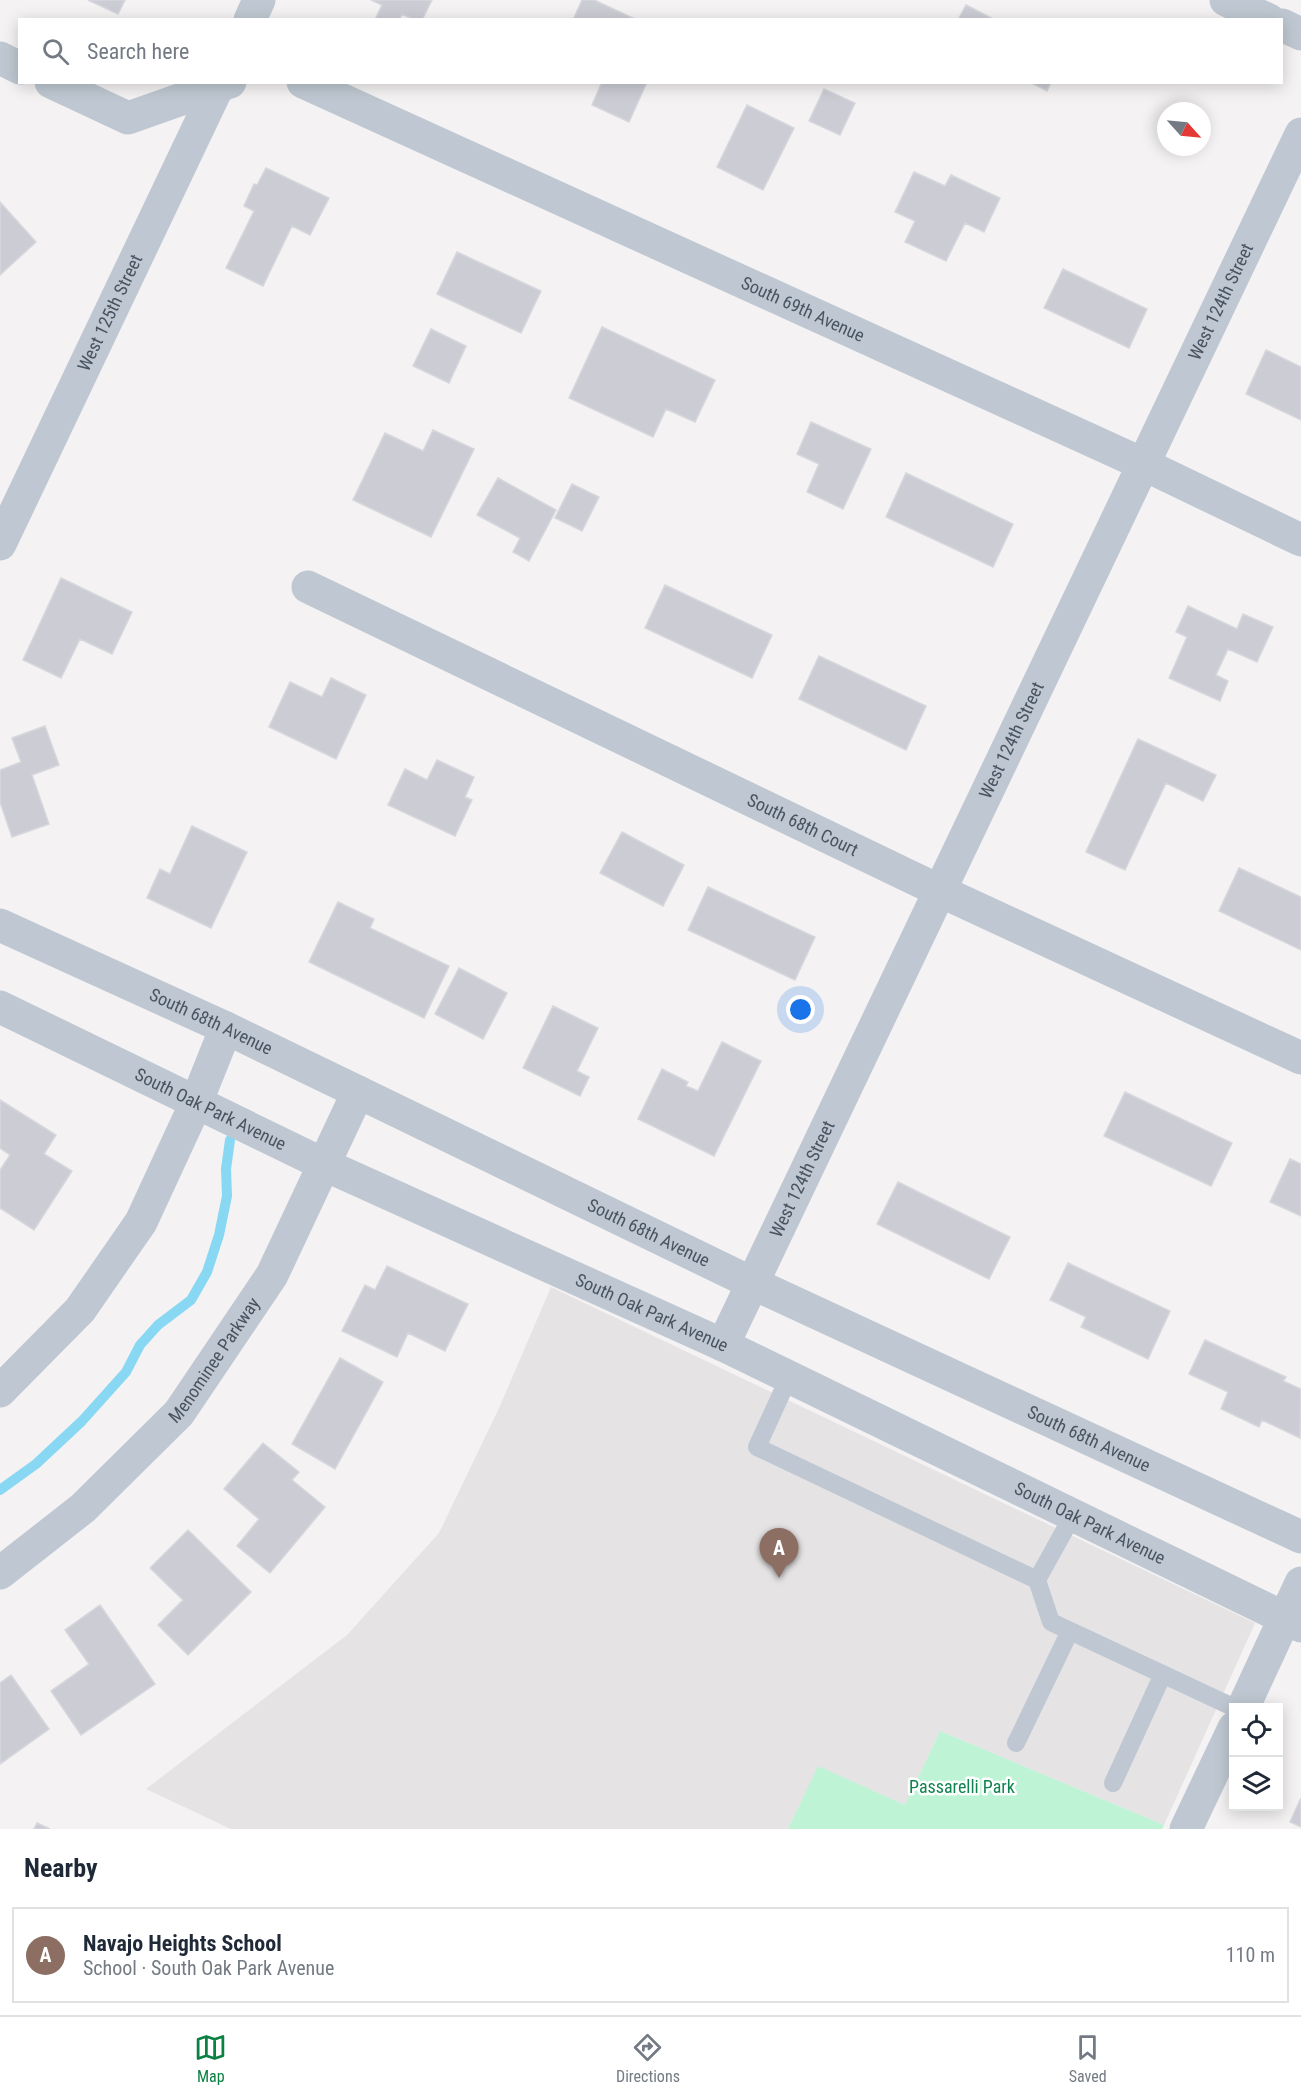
<!DOCTYPE html>
<html lang="en">
<head>
<meta charset="utf-8">
<style>
	body { margin:0; font-family:"Roboto Condensed",sans-serif; background:#f2f2f3; color:#1f2937 }
	.controls { position:absolute; right:18px; bottom:18px; display:grid; overflow:hidden; border-radius:0px; box-shadow:0 3px 15px #0003 }
	.controls button { width:54px; height:54px; display:grid; place-items:center; padding:0; border:0; border-bottom:2px solid #e0e1e3; background:#fff; color:#1f2937; font:30px sans-serif }
	.compass { position:absolute; left:1157px; top:102px; width:54px; height:54px; border-radius:50%; background:#fff; box-shadow:0 3px 15px #0003; rotate:117deg }
	.you { position:absolute; left:801px; top:1010px; width:21px; height:21px; margin:-15px; border:4px solid #fff; border-radius:50%; background:#1a73e8; box-shadow:0 0 0 9px #1a73e833 }
	.badge { display:grid; place-items:center; width:39px; height:39px; border-radius:50%; background:#0b8043; color:#fff; font-size:20px; font-weight:700 }
	.pin { position:absolute; translate:-50% -50px; filter:drop-shadow(0 2px 3px #0008) }
	.pin::after { content:''; position:absolute; top:32px; width:21px; height:18px; background:inherit; clip-path:polygon(0 0,100% 0,50% 100%) }
	.list { margin:0; padding:0; list-style:none }
	h2 { display:flex; justify-content:space-between; align-items:center; height:78px; margin:0; padding:0 24px; font-size:26px }
	h2 small { font-size:20px; font-weight:400; color:#747a83 }
	.list li { display:grid; grid-template-columns:39px 1fr auto; gap:18px; align-items:center; box-sizing:border-box; height:96px; margin:0 12px 12px; padding:0 12px; border:2px solid #e0e1e3; border-radius:0px }
	.list b { display:block; font-size:22px; white-space:nowrap }
	.list p { margin:0; font-size:20px; white-space:nowrap; color:#747a83 }
	.list em { font-size:20px; font-style:normal; color:#747a83 }
	.icon { flex:none; width:33px; height:33px; fill:none; stroke:currentColor; stroke-width:2; stroke-linecap:round; stroke-linejoin:round }
	.map { position:relative; flex:none; width:1301px; height:1829px; overflow:hidden }
	.search { position:absolute; background:#fff; box-shadow:0 3px 15px #0003; left:18px; right:18px; top:18px; height:66px; display:flex; align-items:center; gap:15px; box-sizing:border-box; padding:0 21px; border-radius:0px; color:#747a83; font-size:22px }
	.sheet { height:186px; background:#fff }
	nav { display:flex; justify-content:space-around; align-items:center; box-sizing:border-box; height:84px; border-top:2px solid #e0e1e3; background:#fff; font-size:16px; color:#747a83 }
	nav a { display:grid; justify-items:center; gap:3px }
	nav .on { color:#0b8043 }
	.map>svg:first-child { display:block }
	.education { fill:#e5e3e4 }
	.green { fill:#bff3d6 }
	.lines { fill:none; stroke-linecap:round; stroke-linejoin:round }
	.stream { stroke:#89d8f3; stroke-width:10 }
	.building { fill:#cccdd4; stroke:#d6d7dd; stroke-width:1.5 }
	.lane { stroke:#bfc8d2; stroke-width:18 }
	.street { stroke:#bfc8d2; stroke-width:33 }
	.labels { text-anchor:middle; stroke-width:5; stroke-linejoin:round; paint-order:stroke }
	.street-label { font-size:18px; fill:#485461; stroke:#fff }
	.park-label { font-size:18px; fill:#118450; stroke:#fff }
</style>
</head>
<body>
<div class="map">
<svg width="1301" height="1829" viewBox="0 0 1301 1829">
	<rect width="100%" height="100%" fill="#f4f2f2"/>
	<path class="education" d="M551 1287 1255 1623 1164 1825 940 1731 905 1805 818 1767 788 1829H231L146 1789 347 1635 439 1533 500 1406Z"/>
	<path class="green" d="M940 1731 1164 1825 1162 1829H788L818 1766 905 1805Z"/>
	<g class="lines">
		<path class="stream" d="M0 1490 36 1464 82 1421 126 1372 140 1345 158 1325 191 1300 207 1272 219 1235 227 1196 226 1169 230 1140"/>
	</g>
	<path class="building" d="M88 0H125L118 14Z
		M371 0H432L422 20H415L402 14 399 20H375L382 5Z
		M582 0H594L637 20H573Z
		M966 5 995 20H958Z
		M602 82H647L629 122 592 105Z
		M1030 82H1051L1047 91Z
		M824 89 855 103 840 135 809 121Z
		M747 105 794 128 763 190 717 167Z
		M266 168 329 198 310 235 292 226 263 286 226 268 254 211 244 206 254 184 257 185Z
		M914 172 945 186 951 175 1000 198 984 232 965 223 946 261 905 242 915 221 895 212Z
		M0 202 36 242 0 275Z
		M457 252 541 291 521 333 437 294Z
		M1063 269 1147 309 1129 348 1044 308Z
		M602 327 715 380 695 422 666 409 653 437 569 398Z
		M431 329 466 346 449 383 413 366Z
		M1266 350 1301 367V420L1246 394Z
		M811 422 871 449 843 509 807 492 819 464 797 454Z
		M433 430 474 449 431 537 353 500 385 433 423 451Z
		M906 473 1013 524 993 567 886 517Z
		M498 478 556 510 529 561 513 552 520 538 477 515Z
		M572 484 599 497 582 531 555 518Z
		M61 578 132 612 112 654 80 639 61 678 23 660Z
		M665 585 772 635 752 678 645 628Z
		M1188 606 1237 629 1243 614 1273 627 1257 662 1228 649 1216 675 1228 681 1220 701 1169 678 1187 637 1176 632Z
		M819 656 926 706 906 750 799 699Z
		M331 678 366 695 336 759 269 727 290 682 322 697Z
		M45 726 59 765 32 775 49 824 12 837 0 802V770L21 762 12 738Z
		M1138 739 1216 775 1203 801 1166 783 1125 870 1086 852Z
		M437 760 474 777 465 797 472 800 455 836 388 805 405 769 427 780Z
		M192 826 247 852 211 928 147 898 160 869 170 874Z
		M622 832 684 865 663 906 600 873Z
		M1239 868 1301 897V950L1219 911Z
		M708 887 815 937 795 980 688 930Z
		M338 902 374 919 370 928 449 966 424 1018 309 962Z
		M459 968 507 993 483 1039 435 1014Z
		M553 1006 598 1028 577 1071 589 1077 580 1096 523 1068Z
		M722 1042 761 1061 714 1156 638 1119 662 1069 688 1082 686 1086 698 1091Z
		M1125 1092 1232 1143 1211 1186 1104 1136Z
		M0 1100 56 1135 44 1154 72 1171 34 1230 0 1208V1170L10 1155 0 1148Z
		M1290 1159 1301 1164V1216L1270 1202Z
		M898 1182 1010 1237 989 1279 877 1224Z
		M1068 1263 1170 1311 1148 1359 1081 1327 1086 1317 1050 1300Z
		M387 1266 468 1304 445 1351 408 1333 397 1357 342 1331 365 1285 375 1290Z
		M1205 1340 1286 1377 1283 1381 1301 1389 1300 1438 1262 1420 1259 1427 1221 1409 1228 1392 1189 1374Z
		M340 1358 383 1382 335 1469 292 1444Z
		M263 1443 299 1472 292 1480 325 1507 270 1573 237 1546 259 1519 224 1489Z
		M188 1530 251 1592 188 1655 158 1625 183 1600 150 1568Z
		M100 1605 155 1684 81 1735 51 1691 89 1664 65 1630Z
		M11 1675 49 1729 0 1764V1683Z
		M1301 1798V1827L1290 1822Z
		M37 1823 50 1829H34Z"/>
	<g class="lines">
		<path class="lane" d="M789 1377 757 1447 1037 1580 1073 1515
			M1037 1580 1051 1622 1235 1708
			M1016 1743 1070 1631
			M1113 1783 1163 1674"/>
		<g class="street">
			<path d="M1226 0 1269 20"/>
			<path d="M250 20 259 0"/>
			<path d="M1282 25 1301 34"/>
			<path d="M0 58 20 68"/>
			<path d="M51 82 128 118 230 82"/>
			<path id="s1" d="M303 82 1143 464 1301 540"/>
			<path id="s2" d="M0 544 220 82"/>
			<path id="s3" d="M308 587 940 891 1301 1058"/>
			<path id="s4" d="M0 925 226 1028 752 1283 1301 1537"/>
			<path id="s5" d="M0 1007 325 1165 723 1345 1301 1626"/>
			<path id="s6" d="M723 1345 1301 134"/>
			<path d="M0 1391 80 1310 141 1222 196 1103 226 1028"/>
			<path id="s7" d="M0 1573 83 1508 179 1413 272 1275 358 1092"/>
			<path d="M1243 1708 1301 1583"/>
			<path d="M1186 1829 1234 1728"/>
		</g>
	</g>
	<g class="labels">
		<g class="street-label">
			<text dy="6" stroke="none"><textPath href="#s6" startOffset="1156">West 124th Street</textPath></text>
			<text dy="6" stroke="none"><textPath href="#s1" startOffset="549">South 69th Avenue</textPath></text>
			<text dy="6" stroke="none"><textPath href="#s2" startOffset="256">West 125th Street</textPath></text>
			<text dy="6" stroke="none"><textPath href="#s6" startOffset="670">West 124th Street</textPath></text>
			<text dy="6" stroke="none"><textPath href="#s3" startOffset="549">South 68th Court</textPath></text>
			<text dy="6" stroke="none"><textPath href="#s4" startOffset="232">South 68th Avenue</textPath></text>
			<text dy="6" stroke="none"><textPath href="#s5" startOffset="234">South Oak Park Avenue</textPath></text>
			<text dy="6" stroke="none"><textPath href="#s6" startOffset="184">West 124th Street</textPath></text>
			<text dy="6" stroke="none"><textPath href="#s4" startOffset="718">South 68th Avenue</textPath></text>
			<text dy="6" stroke="none"><textPath href="#s5" startOffset="720">South Oak Park Avenue</textPath></text>
			<text dy="6" stroke="none"><textPath href="#s7" startOffset="304">Menominee Parkway</textPath></text>
			<text dy="6" stroke="none"><textPath href="#s4" startOffset="1204">South 68th Avenue</textPath></text>
			<text dy="6" stroke="none"><textPath href="#s5" startOffset="1206">South Oak Park Avenue</textPath></text>
		</g>
		<g class="park-label">
			<text x="962" y="1793">Passarelli Park</text>
		</g>
	</g>
</svg>
<div class="controls">
<button><svg class="icon" aria-label="locate" viewBox="0 0 24 24"><circle cx="12" cy="12" r="6"/><path d="M12 2v4M12 18v4M2 12h4M18 12h4"/></svg></button>
<button><svg class="icon" aria-label="layers" viewBox="0 0 24 24"><path d="M12 4l9 5-9 5-9-5zM3 14l9 5 9-5"/></svg></button>
</div>
<svg class="compass" viewBox="-18 -18 36 36"><path d="M0-13l5 13h-10z" fill="#e53935"/><path d="M0 13l5-13h-10z" fill="#747a83"/></svg>
<div class="you"></div>
<div class="pin badge" style="left:779px;top:1578px;background:#8d6e63">A</div>
<div class="search"><svg class="icon" aria-label="search" viewBox="0 0 24 24"><circle cx="10" cy="10" r="6"/><path d="M15 15l6 6"/></svg>Search here</div>
</div>
<section class="sheet">
<h2>Nearby<small></small></h2>
<ul class="list">
<li><span class="badge" style="background:#8d6e63">A</span><div><b>Navajo Heights School</b><p>School · South Oak Park Avenue</p></div><em>110 m</em></li>
</ul>
</section>
<nav>
<a class="on"><svg class="icon" aria-label="map" viewBox="0 0 24 24"><path d="M3 6l6-2 6 2 6-2v14l-6 2-6-2-6 2zM9 4v14M15 6v14"/></svg>Map</a>
<a><svg class="icon" aria-label="directions" viewBox="0 0 24 24"><path d="M12 3l9 9-9 9-9-9zM9 14v-3h6M13 9l2 2-2 2"/></svg>Directions</a>
<a><svg class="icon" aria-label="saved" viewBox="0 0 24 24"><path d="M7 4h10v16l-5-4-5 4z"/></svg>Saved</a>
</nav>
</body>
</html>
